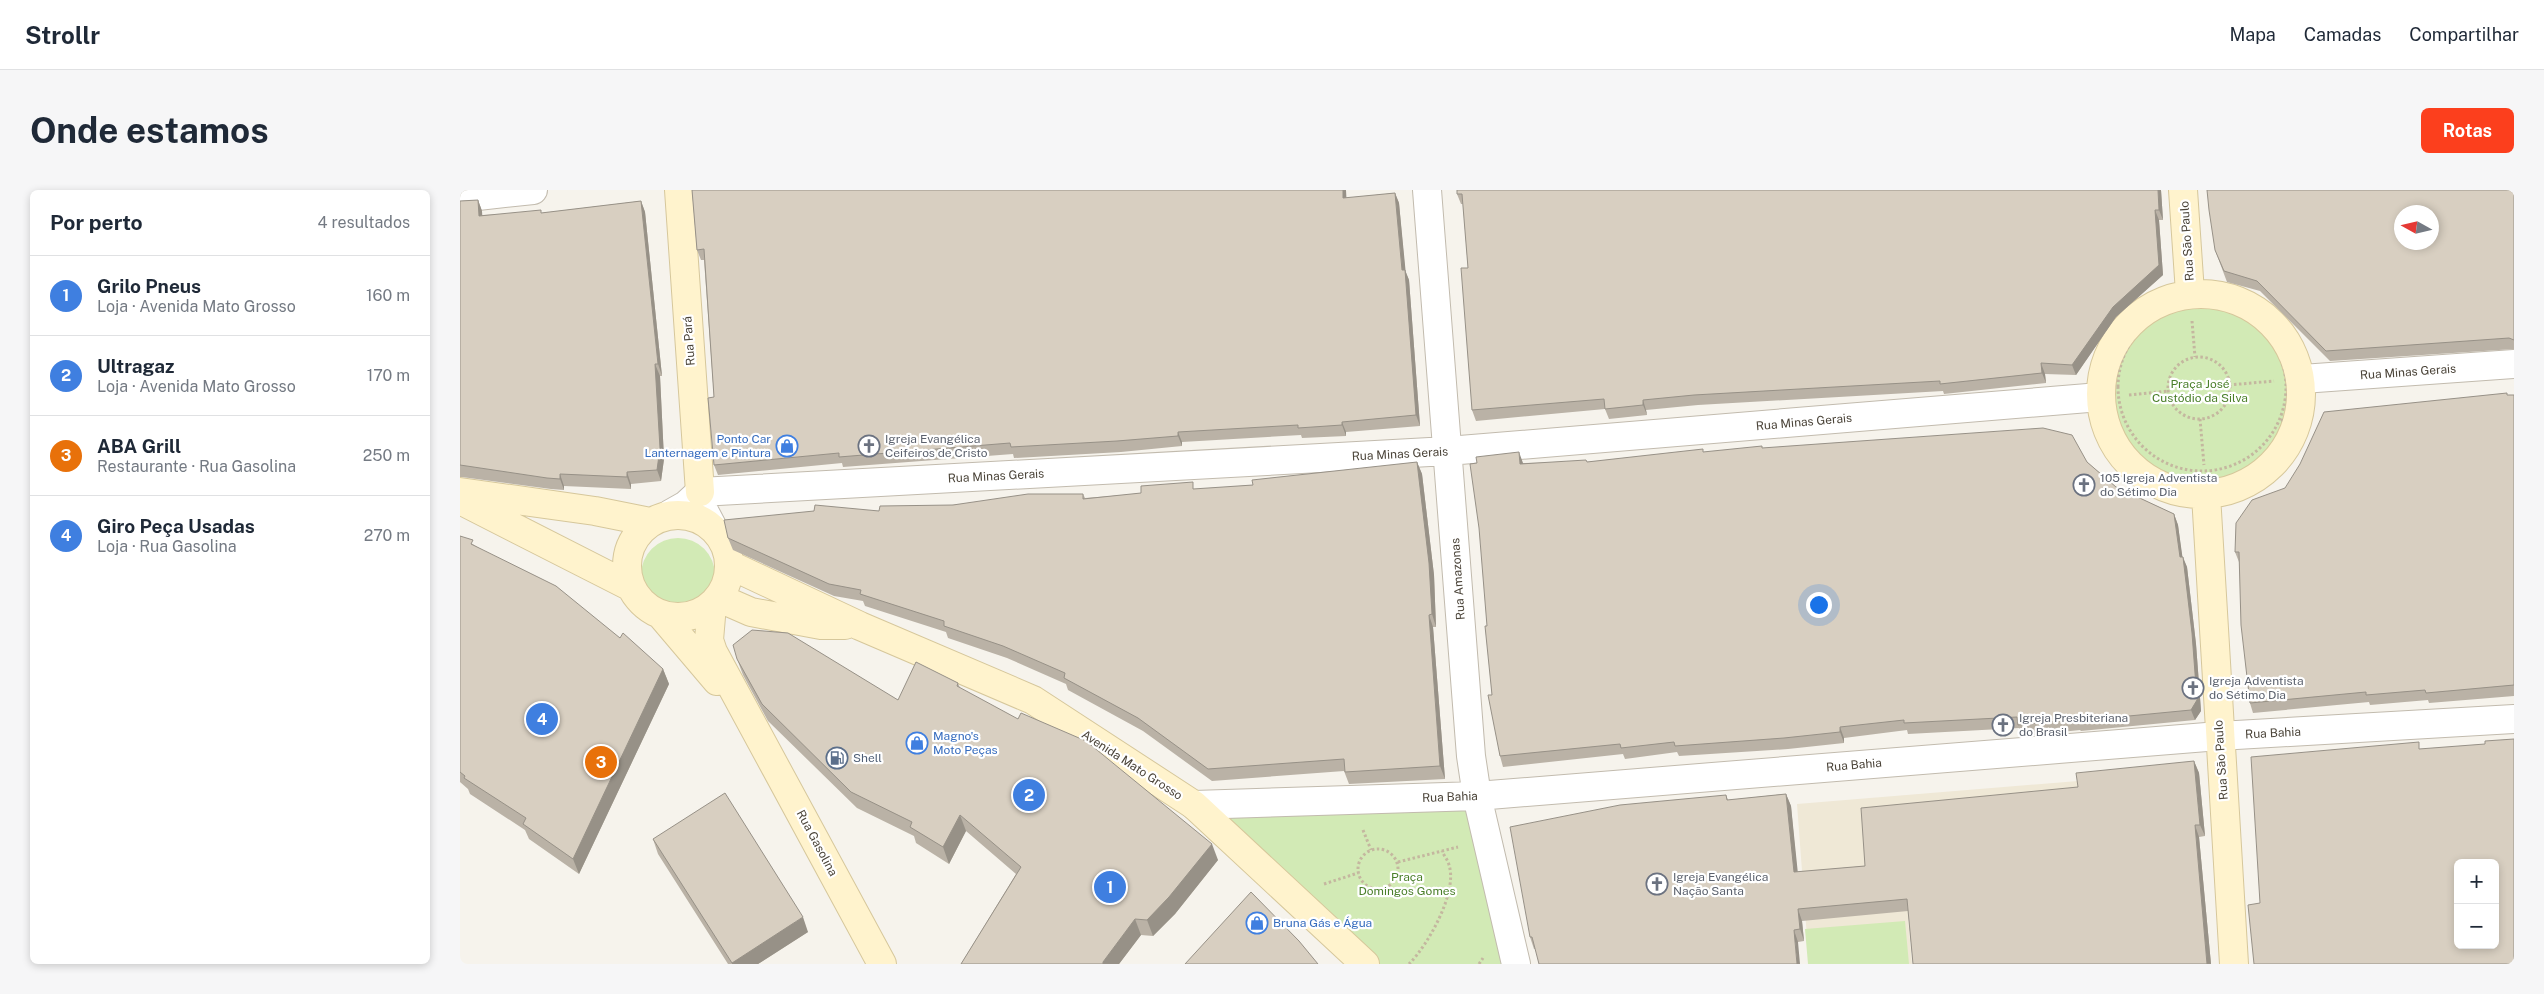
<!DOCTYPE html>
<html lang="pt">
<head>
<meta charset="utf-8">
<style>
	body { margin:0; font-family:"Public Sans",sans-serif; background:#f6f6f7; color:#1f2937 }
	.controls { position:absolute; right:15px; bottom:15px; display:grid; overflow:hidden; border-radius:8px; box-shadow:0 2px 8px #0003 }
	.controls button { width:45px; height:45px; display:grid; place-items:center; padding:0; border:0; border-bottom:1px solid #e0e1e3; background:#fff; color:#1f2937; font:25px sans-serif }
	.compass { position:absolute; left:1934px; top:15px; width:45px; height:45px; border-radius:50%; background:#fff; box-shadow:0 2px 8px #0003; rotate:278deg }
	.you { position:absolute; left:1358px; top:414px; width:18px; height:18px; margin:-12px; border:4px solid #fff; border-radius:50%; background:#1a73e8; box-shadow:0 0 0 8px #1a73e833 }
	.badge { display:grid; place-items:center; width:32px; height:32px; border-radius:50%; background:#fc3f1d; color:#fff; font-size:16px; font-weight:700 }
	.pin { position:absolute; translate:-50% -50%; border:2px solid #fff; box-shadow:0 1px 5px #0006 }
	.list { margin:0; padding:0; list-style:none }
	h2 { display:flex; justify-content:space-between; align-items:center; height:65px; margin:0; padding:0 20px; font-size:21px }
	h2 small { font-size:16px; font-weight:400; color:#747a83 }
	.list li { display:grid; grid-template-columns:32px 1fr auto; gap:15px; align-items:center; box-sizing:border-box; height:80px; padding:0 20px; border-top:1px solid #e0e1e3 }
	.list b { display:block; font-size:19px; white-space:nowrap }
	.list p { margin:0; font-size:16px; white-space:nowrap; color:#747a83 }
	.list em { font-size:16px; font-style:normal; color:#747a83 }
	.map { position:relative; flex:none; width:2054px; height:774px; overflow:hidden; border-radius:8px }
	header { display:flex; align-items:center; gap:30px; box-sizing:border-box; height:70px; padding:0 25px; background:#fff; border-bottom:1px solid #e0e1e3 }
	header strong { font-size:24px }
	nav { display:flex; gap:28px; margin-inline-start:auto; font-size:18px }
	.intro { display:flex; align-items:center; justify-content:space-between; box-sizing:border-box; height:120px; padding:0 30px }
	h1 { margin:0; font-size:35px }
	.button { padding:12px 22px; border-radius:8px; background:#fc3f1d; color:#fff; font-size:18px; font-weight:700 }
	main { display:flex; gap:30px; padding:0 30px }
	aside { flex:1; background:#fff; border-radius:8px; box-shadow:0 2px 8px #0003 }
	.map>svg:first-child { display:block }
	.education { fill:#efe8d6 }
	.green { fill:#d2eab5 }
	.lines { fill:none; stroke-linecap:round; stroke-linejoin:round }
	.street-casing { stroke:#c2bbae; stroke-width:30 }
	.secondary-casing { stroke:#d6c79b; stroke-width:30 }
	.path { stroke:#c4b79f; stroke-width:3; stroke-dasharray:2.5 2.5; stroke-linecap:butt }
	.street { stroke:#fff; stroke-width:28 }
	.secondary { stroke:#fff3cd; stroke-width:28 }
	.wall { fill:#bab2a6 }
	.shaded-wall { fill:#979187 }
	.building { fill:#d8cfc1; stroke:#979187; fill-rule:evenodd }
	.labels { text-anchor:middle; stroke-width:4.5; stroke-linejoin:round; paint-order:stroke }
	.street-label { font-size:12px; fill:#4b4439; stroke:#fff }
	.park-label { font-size:12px; fill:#4a7f2a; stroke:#fff }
	.shop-label { font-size:12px; fill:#366cbe; stroke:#fff; text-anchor:start }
	.worship-label { font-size:12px; fill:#5b616d; stroke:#fff; text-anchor:start }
	.service-label { font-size:12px; fill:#4e5e75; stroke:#fff; text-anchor:start }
</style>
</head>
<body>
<header>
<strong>Strollr</strong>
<nav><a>Mapa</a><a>Camadas</a><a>Compartilhar</a></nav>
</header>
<div class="intro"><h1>Onde estamos</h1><a class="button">Rotas</a></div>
<main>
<aside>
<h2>Por perto<small>4 resultados</small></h2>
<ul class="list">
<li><span class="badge" style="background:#3f7fe0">1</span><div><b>Grilo Pneus</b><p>Loja · Avenida Mato Grosso</p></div><em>160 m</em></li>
<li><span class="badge" style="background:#3f7fe0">2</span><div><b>Ultragaz</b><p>Loja · Avenida Mato Grosso</p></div><em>170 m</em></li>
<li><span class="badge" style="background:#e8710a">3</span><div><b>ABA Grill</b><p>Restaurante · Rua Gasolina</p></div><em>250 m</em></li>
<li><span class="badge" style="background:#3f7fe0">4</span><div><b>Giro Peça Usadas</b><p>Loja · Rua Gasolina</p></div><em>270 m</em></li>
</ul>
</aside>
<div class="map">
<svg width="2054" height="774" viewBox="0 0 2054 774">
	<rect width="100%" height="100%" fill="#f6f3ec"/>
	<path class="education" d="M1618 591 1628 708 1448 727 1452 774H1349L1337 614Z"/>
	<path class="green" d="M1648 201a93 93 0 1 1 186 0a93 93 0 1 1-186 0Z
		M181 385a37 37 0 1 1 74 0a37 37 0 1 1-74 0Z
		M1010 612 1048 774H914L749 621Z
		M1445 731 1449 774H1348L1345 739Z"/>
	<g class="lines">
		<g class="street-casing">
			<path id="street" d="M967 0 1011 566 1017 606 1056 774
				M0 8 73 0
				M1842 189 2054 174
				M240 302 988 261 1640 207
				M240 302 242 317 252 336
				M210 324 226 315 240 302
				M734 615 1017 606 1759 546 2054 529"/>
		</g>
		<g class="secondary-casing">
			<path id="secondary" d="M219 0 240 302
				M1723 0 1730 103
				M1641 204a100 100 0 1 1 200 0a100 100 0 1 1-200 0Z
				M0 302 135 321 190 332
				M1746 305 1774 774
				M0 310 171 397
				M167 376a51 51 0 1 1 102 0a51 51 0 1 1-102 0Z
				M270 375 400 436 573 510 734 615 905 774
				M259 408 291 422 361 435H385
				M252 415 249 450 253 462 422 774
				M201 425 257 491"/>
		</g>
		<path class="path" d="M1658 197a84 84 0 1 1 168 0a84 84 0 1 1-168 0Z
			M1732 131 1735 167
			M1817 158 1829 152
			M1708 198a31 31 0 1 1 62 0a31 31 0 1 1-62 0Z
			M1769 195 1814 191
			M1669 205 1708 201
			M1740 229 1744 275
			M1821 230 1839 231
			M903 640 911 660
			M898 679a20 20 0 1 1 40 0a20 20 0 1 1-40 0Z
			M938 672 998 657
			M864 694 898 683
			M949 774C968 755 998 702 989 675 988 670 984 666 982 661
			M1019 774 1023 768"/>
		<use href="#street" class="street"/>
		<use href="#secondary" class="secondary"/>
	</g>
	<path class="wall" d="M232 0H886V8L935 3 939 13 945 80 949 90 960 236 886 242V246L842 248 841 245 722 252V256L661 262 554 268 553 264 383 277 382 273 258 285 254 275V207L244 70H241L237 60Z
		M997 0H1701L1703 30H1699L1703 85 1656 127 1616 185 1585 184 1586 193 1484 204 1483 201 1238 215 1186 220 1187 225 1149 229 1145 219 1016 231 1012 220 1008 78 1003 14H1001L997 4Z
		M2054 0V159L1870 171 1800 101 1767 92 1755 60Z
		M18 10 22 21V25L82 23 181 11 185 22 202 186H200L204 269 201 291 171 294V299L104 296V300L91 299 2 287H0V11Z
		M2048 205H2054V506L1969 513 1968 510 1910 515 1909 512 1793 523 1790 513 1779 372 1775 362 1825 298Z
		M1302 258 1627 272 1656 297 1714 324 1718 335 1722 367 1727 377 1736 454 1741 521 1735 530 1621 541 1620 540 1562 546 1559 538 1448 544 1447 540 1384 548V553L1328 559 1219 566 1217 562 1165 569 1163 564 1043 577 1040 566 1032 505 1027 436 1063 273 1127 272Z
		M957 272 962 284 974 385 976 437H973L985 589 889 594 884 581 752 591 683 541 608 500 606 494 547 468 488 448 486 442 405 416 403 411 374 406 273 360 268 348 419 321 623 304 625 308 793 295Z
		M0 346 160 448 203 479 209 494 119 684 69 649 65 640 10 604 8 599 0 592Z
		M277 469 438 510 498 493 500 498 758 670 715 724 693 746 681 745 659 774H501L556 684 506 641 489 674 456 653 454 646 397 618 308 531 283 485Z
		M1734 571 1739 583 1745 646 1739 647 1751 774H1453L1448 721 1342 731 1344 751 1338 752 1074 759 1070 747 1266 605 1268 610 1326 604 1331 616 1337 682 1405 676 1618 597Z
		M193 649 348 742 298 774H268L198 664Z"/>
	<path class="shaded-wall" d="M883 0H886L887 19 883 8Z
		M1698 0H1701L1703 30 1699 20Z
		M935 3 939 13 946 85 945 80 949 90 960 236 956 225Z
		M18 10 22 21 23 37 19 26Z
		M181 11 185 22 202 186 198 174Z
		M1695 20 1699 30 1703 85 1656 127 1616 185 1612 175Z
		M1581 173 1585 184 1586 193 1582 183Z
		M195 174 200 186 204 269 201 291 197 280Z
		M1183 210 1186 220 1187 225 1183 215Z
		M882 232 886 242V246L882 235Z
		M718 242 722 252V256L718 246Z
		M1059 262 1063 273 1064 284 1060 274Z
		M957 272 962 284 974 385 976 437 972 424Z
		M167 282 171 294V299L167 287Z
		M100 284 104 296V300L100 289Z
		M1714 324 1718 335 1724 378 1720 367Z
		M1723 367 1727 377 1736 454 1741 521 1735 530 1731 520Z
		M969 425 973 437 985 589 980 576Z
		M203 479 209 494 119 684 113 669Z
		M1380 537 1384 548V553L1380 542Z
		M1734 571 1739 583 1745 646 1740 635Z
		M1326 604 1331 616 1339 694 1334 682Z
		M500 625 506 641 489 674 483 657Z
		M1735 635 1739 647 1751 774H1747Z
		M752 654 758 670 715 724 693 746 687 730Z
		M1338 719 1342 731 1344 751 1340 739Z
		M343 727 348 742 298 774H272V773Z
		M675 729 681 745 659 774H643V772Z
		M1334 740 1338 752 1340 774H1337Z"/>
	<path class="building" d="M232 0H883V8L935 3 942 80H945L956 225 882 232V235L838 238V235L718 242V246L657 251 551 257 550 253 379 267V263L254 275 248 208 254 207 244 59 237 60Z
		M997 0H1698L1699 20H1695L1699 75 1653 117 1612 175 1581 173 1582 183 1480 194V191L1234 205 1183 210V215L1145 219 1144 209 1012 220 1001 78H1008L1002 4H997Z
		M1747 0H2054V150L2049 148 1866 161 1797 91 1764 81 1755 60 1749 20ZM1942 22H1972V52H1942Z
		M18 10 19 26 81 20V23L181 11 198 174H195L200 258 197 280 167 282V287L100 284V289L87 288 0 275V11Z
		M2047 203V205H2054V495L1966 503 1965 500 1906 505V502L1790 513 1781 435 1779 362H1775L1776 333 1792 310 1825 298 1840 274 1864 222Z
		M1583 238 1612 245 1627 272 1656 297 1714 324 1720 367H1723L1732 443 1737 510 1731 520 1617 531V529L1558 535 1557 527 1444 533V530L1380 537V542L1324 548 1215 556 1214 552 1161 558 1160 554 1040 566 1028 505H1032L1025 436H1027L1019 338 1010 274 1017 273 1016 267 1059 262 1060 274 1126 270 1127 272 1243 259V262L1302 256V258Z
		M957 272 969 373 972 424 969 425 980 576 885 582 884 569 748 579 678 528 604 488 605 483 543 456 484 436V431L400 404 401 400 369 394 268 348 264 330 354 321 355 315 419 321 420 316 493 315 568 304H623V309L681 303V296L733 292V299L793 295 792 290Z
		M0 346 13 350 11 354 96 396 160 448 163 443 203 479 113 669 63 634 66 628 4 588 5 586 0 582Z
		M292 440 328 443 438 510 456 472 498 493 497 496 558 529 561 523 626 551 752 654 709 707 687 730 675 729 643 772V774H501L561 677 500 625 483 657 450 637 452 632 391 602 302 514 277 469 273 455Z
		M2054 549V774H1794L1788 715 1800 713 1791 567 1959 552V559L2025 554V551ZM1998 673H2035V755H1998Z
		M1734 571 1740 635H1735L1747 774H1453L1447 709 1338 719 1340 739 1334 740 1337 774H1079L1072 747H1070L1050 637 1160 615 1266 605 1267 610 1326 604 1334 682 1405 676 1401 618 1618 597 1616 583Z
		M265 603 343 727 272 773 193 649Z
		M791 702 839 751 858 774H725Z"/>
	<defs>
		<g id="shop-ring" transform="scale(1.125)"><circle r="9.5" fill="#fff" stroke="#3f7fe0" stroke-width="1.5"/><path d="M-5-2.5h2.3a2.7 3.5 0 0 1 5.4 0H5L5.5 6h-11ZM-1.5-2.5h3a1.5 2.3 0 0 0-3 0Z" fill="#3f7fe0"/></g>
		<g id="church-ring" transform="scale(1.125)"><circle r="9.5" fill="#fff" stroke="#6b7280" stroke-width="1.5"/><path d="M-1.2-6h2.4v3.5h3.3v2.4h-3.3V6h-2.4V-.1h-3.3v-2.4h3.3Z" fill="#6b7280"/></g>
		<g id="fuel-ring" transform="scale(1.125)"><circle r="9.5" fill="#fff" stroke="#5c6f8a" stroke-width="1.5"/><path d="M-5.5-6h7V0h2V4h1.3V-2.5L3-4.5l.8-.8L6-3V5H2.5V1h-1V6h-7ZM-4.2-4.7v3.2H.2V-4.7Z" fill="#5c6f8a"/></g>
	</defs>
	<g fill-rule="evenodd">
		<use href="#shop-ring" x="327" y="256"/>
		<use href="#church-ring" x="409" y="256"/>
		<use href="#church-ring" x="1624" y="295"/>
		<use href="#church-ring" x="1733" y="498"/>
		<use href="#church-ring" x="1543" y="535"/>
		<use href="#shop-ring" x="457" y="553"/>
		<use href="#fuel-ring" x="377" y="568"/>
		<use href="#church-ring" x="1197" y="694"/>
		<use href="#shop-ring" x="797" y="733"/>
	</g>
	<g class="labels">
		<g class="street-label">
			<text transform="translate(1727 51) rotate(-94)" y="4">Rua São Paulo</text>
			<text transform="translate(229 151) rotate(-94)" y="4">Rua Pará</text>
			<text transform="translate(1948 182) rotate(-4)" y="4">Rua Minas Gerais</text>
			<text transform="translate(1344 232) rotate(-5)" y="4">Rua Minas Gerais</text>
			<text transform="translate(940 264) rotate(-3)" y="4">Rua Minas Gerais</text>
			<text transform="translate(536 286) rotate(-3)" y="4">Rua Minas Gerais</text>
			<text transform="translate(998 389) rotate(-94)" y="4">Rua Amazonas</text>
			<text transform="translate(1813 543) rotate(-3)" y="4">Rua Bahia</text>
			<text transform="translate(1761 570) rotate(-94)" y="4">Rua São Paulo</text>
			<text transform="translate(672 575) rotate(33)" y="4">Avenida Mato Grosso</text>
			<text transform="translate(1394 575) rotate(-5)" y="4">Rua Bahia</text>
			<text transform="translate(990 607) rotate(-2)" y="4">Rua Bahia</text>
			<text transform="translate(357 653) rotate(62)" y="4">Rua Gasolina</text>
		</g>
		<g class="park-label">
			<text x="1740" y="198">Praça José<tspan x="1740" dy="14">Custódio da Silva</tspan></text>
			<text x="947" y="691">Praça<tspan x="947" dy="14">Domingos Gomes</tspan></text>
		</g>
		<g class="shop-label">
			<text x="311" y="253" text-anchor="end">Ponto Car<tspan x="311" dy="14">Lanternagem e Pintura</tspan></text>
			<text x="473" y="550">Magno's<tspan x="473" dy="14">Moto Peças</tspan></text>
			<text x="813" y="737">Bruna Gás e Água</text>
		</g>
		<g class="worship-label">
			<text x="425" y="253">Igreja Evangélica<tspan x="425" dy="14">Ceifeiros de Cristo</tspan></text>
			<text x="1640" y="292">105 Igreja Adventista<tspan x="1640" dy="14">do Sétimo Dia</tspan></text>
			<text x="1749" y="495">Igreja Adventista<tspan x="1749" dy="14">do Sétimo Dia</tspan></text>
			<text x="1559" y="532">Igreja Presbiteriana<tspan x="1559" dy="14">do Brasil</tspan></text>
			<text x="1213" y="691">Igreja Evangélica<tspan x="1213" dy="14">Nação Santa</tspan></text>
		</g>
		<g class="service-label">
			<text x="393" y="572">Shell</text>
		</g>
	</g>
</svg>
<div class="controls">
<button>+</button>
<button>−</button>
</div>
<svg class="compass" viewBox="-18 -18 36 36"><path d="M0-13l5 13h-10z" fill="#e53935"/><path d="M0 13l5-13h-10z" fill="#747a83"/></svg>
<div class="you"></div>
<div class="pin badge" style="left:650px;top:697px;background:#3f7fe0">1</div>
<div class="pin badge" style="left:569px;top:605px;background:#3f7fe0">2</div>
<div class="pin badge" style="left:141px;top:572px;background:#e8710a">3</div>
<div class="pin badge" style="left:82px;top:529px;background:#3f7fe0">4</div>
</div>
</main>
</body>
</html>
